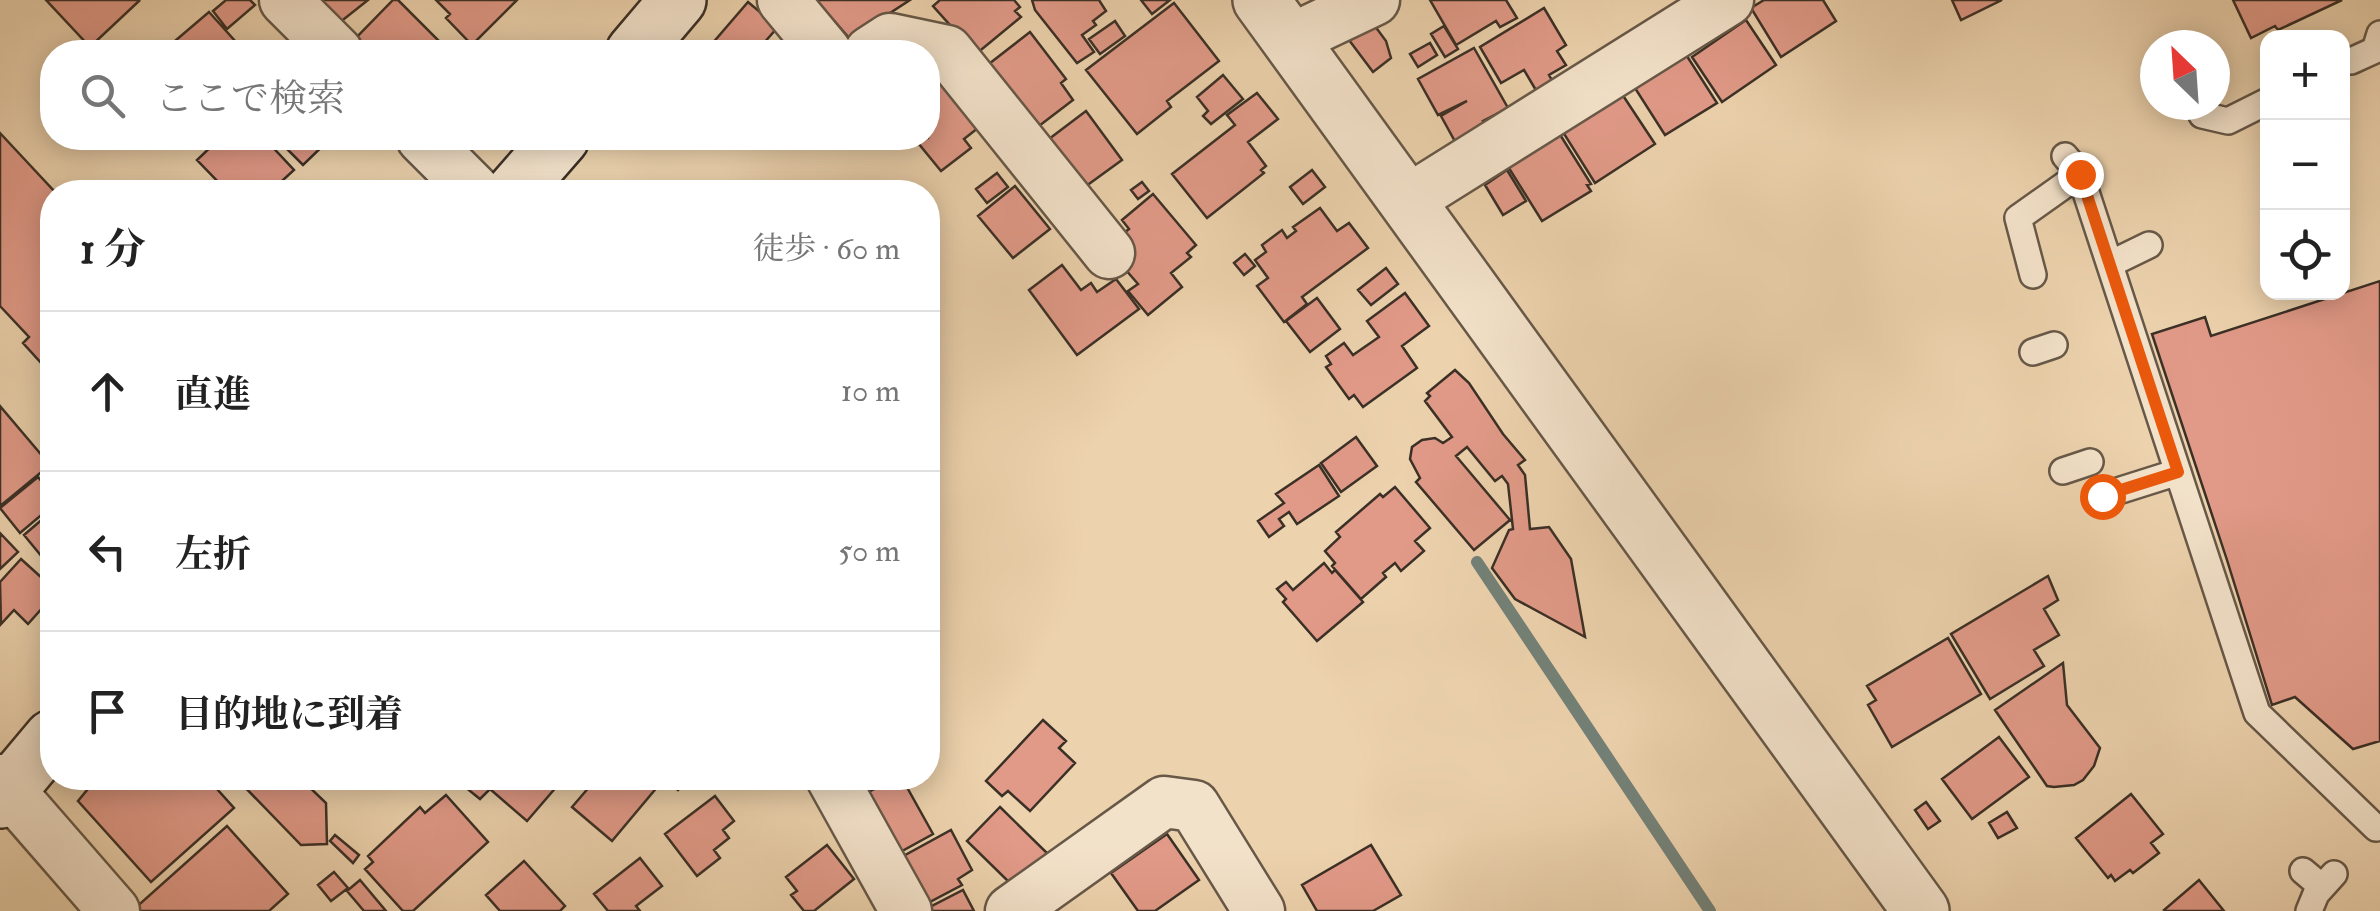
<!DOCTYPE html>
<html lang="ja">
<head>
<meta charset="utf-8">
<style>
	body { margin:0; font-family:"IM FELL Double Pica","Noto Serif JP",serif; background:#f6f6f6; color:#222 }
	.controls { position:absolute; right:30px; top:30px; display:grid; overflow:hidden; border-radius:20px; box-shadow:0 5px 25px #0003 }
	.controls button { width:90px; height:90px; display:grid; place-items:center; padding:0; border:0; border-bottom:2px solid #e0e0e0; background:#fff; color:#222; font:50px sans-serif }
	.compass { position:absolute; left:2140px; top:30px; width:90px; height:90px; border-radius:50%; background:#fff; box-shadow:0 5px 25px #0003; rotate:335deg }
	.stop { position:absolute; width:30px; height:30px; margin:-22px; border:8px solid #ea580c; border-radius:50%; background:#fff }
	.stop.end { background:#ea580c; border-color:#fff; box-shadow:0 2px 10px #0008 }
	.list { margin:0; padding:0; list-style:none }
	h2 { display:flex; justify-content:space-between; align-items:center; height:130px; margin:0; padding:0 40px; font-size:42px }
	h2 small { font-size:32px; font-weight:400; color:#767676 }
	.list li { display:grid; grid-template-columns:65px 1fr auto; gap:30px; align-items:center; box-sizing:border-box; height:160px; padding:0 40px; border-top:2px solid #e0e0e0 }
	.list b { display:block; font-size:38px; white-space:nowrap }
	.list em { font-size:32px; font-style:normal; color:#767676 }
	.icon { flex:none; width:55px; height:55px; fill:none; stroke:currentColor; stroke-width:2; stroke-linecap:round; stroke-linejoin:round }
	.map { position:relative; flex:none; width:2380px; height:911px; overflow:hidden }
	.search { position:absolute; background:#fff; box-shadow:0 5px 25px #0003; left:40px; top:40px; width:900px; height:110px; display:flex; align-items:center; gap:25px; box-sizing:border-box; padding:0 35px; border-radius:40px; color:#767676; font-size:38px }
	.panel { position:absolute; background:#fff; box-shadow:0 5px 25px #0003; left:40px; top:180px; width:900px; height:610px; border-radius:40px }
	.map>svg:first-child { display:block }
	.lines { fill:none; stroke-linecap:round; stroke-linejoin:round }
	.stream { stroke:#738178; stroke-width:12 }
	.building { fill:#e19a88; stroke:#3b3026; stroke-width:2.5 }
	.service-casing { stroke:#675848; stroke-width:30 }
	.minor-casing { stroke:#675848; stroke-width:55 }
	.tertiary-casing { stroke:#675848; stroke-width:60 }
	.secondary-casing { stroke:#3b3026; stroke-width:60 }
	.service { stroke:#f3e2ca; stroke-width:25 }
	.minor { stroke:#f3e2ca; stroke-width:50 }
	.tertiary { stroke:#f3e2ca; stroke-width:55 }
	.secondary { stroke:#f3e2ca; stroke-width:55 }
	.route { stroke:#ea580c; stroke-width:12 }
</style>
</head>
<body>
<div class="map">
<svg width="2380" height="911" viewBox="0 0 2380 911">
	<rect width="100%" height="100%" fill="#ecd2ad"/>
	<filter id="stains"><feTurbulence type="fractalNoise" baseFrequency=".002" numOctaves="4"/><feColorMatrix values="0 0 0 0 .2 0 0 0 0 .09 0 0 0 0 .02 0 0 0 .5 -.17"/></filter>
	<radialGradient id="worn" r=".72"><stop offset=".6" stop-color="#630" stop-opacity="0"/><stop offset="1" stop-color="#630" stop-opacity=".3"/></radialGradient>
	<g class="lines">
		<path class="stream" d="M1477 562 1710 911"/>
	</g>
	<path class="building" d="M46 0H137L139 1 90 47Z
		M226 0H250L255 5 227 29 213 11Z
		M320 0H368L339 23Z
		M393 0H398L448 50 360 52 351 43Z
		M436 0H517L472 45 446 18 450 14Z
		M816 0H910L850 39Z
		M940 0H1014L1020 7 1015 11 1021 17 976 54 933 6Z
		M1032 0H1099L1106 11 1093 21 1096 25 1082 35 1094 52 1077 63 1035 10Z
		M1141 0H1170L1152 14Z
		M1430 0H1506L1517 18 1500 27 1496 21 1456 45Z
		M1764 0H1823L1836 21 1781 57 1751 8Z
		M1952 0H2002L1961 20Z
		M2233 0H2342L2278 30 2275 26 2251 38Z
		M748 2 778 27 756 52H705Z
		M1174 3 1219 61 1167 101 1171 107 1137 134 1086 70Z
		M1544 8 1566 45 1557 51 1566 65 1549 75 1553 82 1537 92 1524 70 1501 83 1480 47Z
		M209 12 245 52H162Z
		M1369 18 1386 41 1391 58 1373 72 1346 36Z
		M1746 20 1776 65 1722 102 1692 57Z
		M1115 21 1125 36 1100 54 1089 39Z
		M1444 26 1458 49 1445 57 1431 34Z
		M1030 32 1066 79 1061 83 1073 100 1035 129 985 67Z
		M1430 43 1437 55 1418 67 1410 54Z
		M1474 48 1508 108 1483 121 1488 129 1457 145 1441 116 1467 101 1438 115 1418 79Z
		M1685 53 1717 103 1665 135 1633 85Z
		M939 71 978 128 964 139 971 148 941 171 914 138H928V81Z
		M1223 75 1243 99 1211 124 1203 116 1208 111 1197 97Z
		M1620 91 1655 144 1595 183 1561 129Z
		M1257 93 1278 119 1248 142 1266 166 1261 170 1264 173 1207 218 1172 174 1235 125 1227 115Z
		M1086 111 1122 160 1082 189 1045 142Z
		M0 133 55 192 51 202 52 375 23 343 29 337 0 306Z
		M1559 133 1591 184 1587 185 1591 191 1542 221 1507 165Z
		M220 138H264L294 170 270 192H228L197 160Z
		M276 138H331L303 165Z
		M1312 170 1325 187 1303 204 1290 187Z
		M1507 170 1526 201 1503 215 1485 185Z
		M997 173 1008 187 987 203 976 189Z
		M1142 182 1149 191 1138 199 1131 190Z
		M1015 186 1050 229 1013 258 978 216Z
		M1153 194 1196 245 1187 253 1191 257 1171 273 1182 287 1148 315 1128 291 1138 284 1118 261 1112 242 1129 229 1122 220Z
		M1320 208 1337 231 1349 223 1368 248 1302 297 1307 304 1284 322 1257 286 1268 278 1255 260 1266 252 1262 245 1282 230 1287 238 1296 231 1293 227Z
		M1245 254 1255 266 1244 275 1234 263Z
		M1062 265 1081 290 1091 283 1097 292 1116 279 1139 309 1077 355 1029 290Z
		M1386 268 1398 284 1371 305 1358 290Z
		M2380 281V741L2353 749 2295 697 2272 705 2227 560 2152 334 2205 317 2211 336Z
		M1405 293 1429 326 1402 346 1417 368 1363 407 1354 395 1349 399 1326 367 1331 364 1326 356 1344 343 1353 355 1379 337 1367 321Z
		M1317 298 1340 329 1310 352 1286 321Z
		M1455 370 1469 383 1503 434 1525 460 1518 465 1525 475 1530 529 1549 527 1571 559 1585 637 1515 599 1492 568 1509 530 1513 529 1508 484 1502 476 1495 481 1467 447 1456 456 1510 520 1474 550 1416 482 1420 478 1410 459 1412 447 1422 440 1435 438 1443 443 1452 437 1425 401 1430 396 1427 393Z
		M0 406 50 465 0 506Z
		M1356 437 1377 466 1341 492 1321 463Z
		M1319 465 1339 496 1297 524 1289 512 1279 519 1284 526 1269 537 1258 521 1284 503 1276 494Z
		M38 477 52 494V506L20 533 0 508Z
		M1395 487 1430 528 1415 541 1424 551 1401 571 1395 563 1383 573 1386 577 1361 599 1332 566 1335 563 1325 551 1340 537 1336 532 1380 494 1383 497Z
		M52 511V569L24 535Z
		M0 533 18 552 0 569Z
		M21 559 52 587V597L28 624 14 610 1 624 0 582Z
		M1324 563 1332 573 1335 570 1363 602 1317 641 1283 602 1286 599 1277 589 1286 582 1293 590Z
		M2048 576 2058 600 2044 609 2059 635 2034 650 2044 666 1990 699 1951 634Z
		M1948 638 1981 694 1892 747 1868 705 1876 700 1867 686Z
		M2063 663 2067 705 2100 748 2094 766 2083 780 2074 785 2054 787 2047 786 1995 710Z
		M1043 720 1066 741 1059 748 1075 763 1030 811 1008 791 1002 796 986 781Z
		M1999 737 2029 777 1972 819 1942 779Z
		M97 778H207L234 808 151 882 78 801Z
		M236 778H300L326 803 327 844 301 845Z
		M454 778H564L527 821 490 789 480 799Z
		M597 778H689L678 790 664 779 612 841 572 807Z
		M895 778 899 785 904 782 933 834 893 856 863 795Z
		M2131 794 2163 834 2151 843 2159 853 2133 873 2130 870 2115 881 2111 875 2108 878 2076 838Z
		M446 795 488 842 413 911H403L365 869 373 862 368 856 420 807 425 813Z
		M715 796 734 821 723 830 729 838 714 850 720 858 697 876 665 834Z
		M1926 802 1940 821 1928 829 1915 810Z
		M1000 807 1048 854 1015 888 967 841Z
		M2007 812 2017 828 1998 838 1989 823Z
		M227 826 288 894 269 911H132Z
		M951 830 972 870 958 879 962 885 924 905 898 859Z
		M1167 834 1199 880 1155 911H1138L1111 873Z
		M335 835 359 855 353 863 330 841Z
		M827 845 854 879 814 911H804L791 895 797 891 786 877Z
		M1371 845 1401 895 1373 911H1317L1302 885Z
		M640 858 662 886 636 906 640 911H608L594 894Z
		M524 861 565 906 560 911H500L486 895Z
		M334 872 348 888 331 901 318 885Z
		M360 880 386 911H364L347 891Z
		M2199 880 2224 911H2165L2164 910Z
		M963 890 974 911H931L930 907Z"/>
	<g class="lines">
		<g class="service-casing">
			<path id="service" d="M2351 61 2375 50 2380 34
				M2197 105 2202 115 2228 121 2268 101
				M2065 156 2080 174 2257 713 2376 828
				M2110 264 2149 245
				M2033 275 2018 218 2080 174
				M2033 352 2054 345
				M2063 471 2090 462
				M2102 496 2178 472
				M2303 871 2322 887
				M2309 911 2316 894 2334 874"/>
		</g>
		<g class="minor-casing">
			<path id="minor" d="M285 0 337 52
				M783 0 826 52
				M1290 40 1374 0
				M870 52 890 39 947 51 1109 253
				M422 138 476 192
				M1407 201 1728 0
				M832 778 906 911
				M0 780 114 911
				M1011 911 1164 802 1194 806 1259 911"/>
		</g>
		<g class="tertiary-casing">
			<path id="tertiary" d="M1261 0 1921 911"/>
		</g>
		<g class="secondary-casing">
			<path id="secondary" d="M634 52 678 0
				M514 192 561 138
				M0 800 52 738"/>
		</g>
		<use href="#service" class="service"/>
		<use href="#minor" class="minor"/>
		<use href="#tertiary" class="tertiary"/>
		<use href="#secondary" class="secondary"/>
	</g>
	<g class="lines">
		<path class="route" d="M2080 174 2178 472 2102 496"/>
	</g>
	<rect width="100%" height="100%" filter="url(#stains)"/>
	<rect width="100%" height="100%" fill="url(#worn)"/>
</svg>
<div class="controls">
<button>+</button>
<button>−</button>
<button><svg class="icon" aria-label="locate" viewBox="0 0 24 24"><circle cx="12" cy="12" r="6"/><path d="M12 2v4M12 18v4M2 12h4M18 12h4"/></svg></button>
</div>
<svg class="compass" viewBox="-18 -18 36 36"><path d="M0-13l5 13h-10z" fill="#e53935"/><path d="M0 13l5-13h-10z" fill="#767676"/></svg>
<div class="stop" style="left:2102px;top:496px"></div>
<div class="stop end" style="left:2080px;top:174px"></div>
<div class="search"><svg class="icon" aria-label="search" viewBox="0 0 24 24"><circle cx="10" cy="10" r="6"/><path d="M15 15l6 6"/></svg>ここで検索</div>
<section class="panel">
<h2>1 分<small>徒歩 · 60 m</small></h2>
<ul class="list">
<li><svg class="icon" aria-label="ahead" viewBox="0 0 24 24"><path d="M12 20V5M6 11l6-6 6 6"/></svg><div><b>直進</b></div><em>10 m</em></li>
<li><svg class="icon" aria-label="left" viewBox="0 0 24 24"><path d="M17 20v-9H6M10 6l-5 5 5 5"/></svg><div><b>左折</b></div><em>50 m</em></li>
<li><svg class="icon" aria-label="arrive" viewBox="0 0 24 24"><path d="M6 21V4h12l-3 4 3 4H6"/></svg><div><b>目的地に到着</b></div></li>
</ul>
</section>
</div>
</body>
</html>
